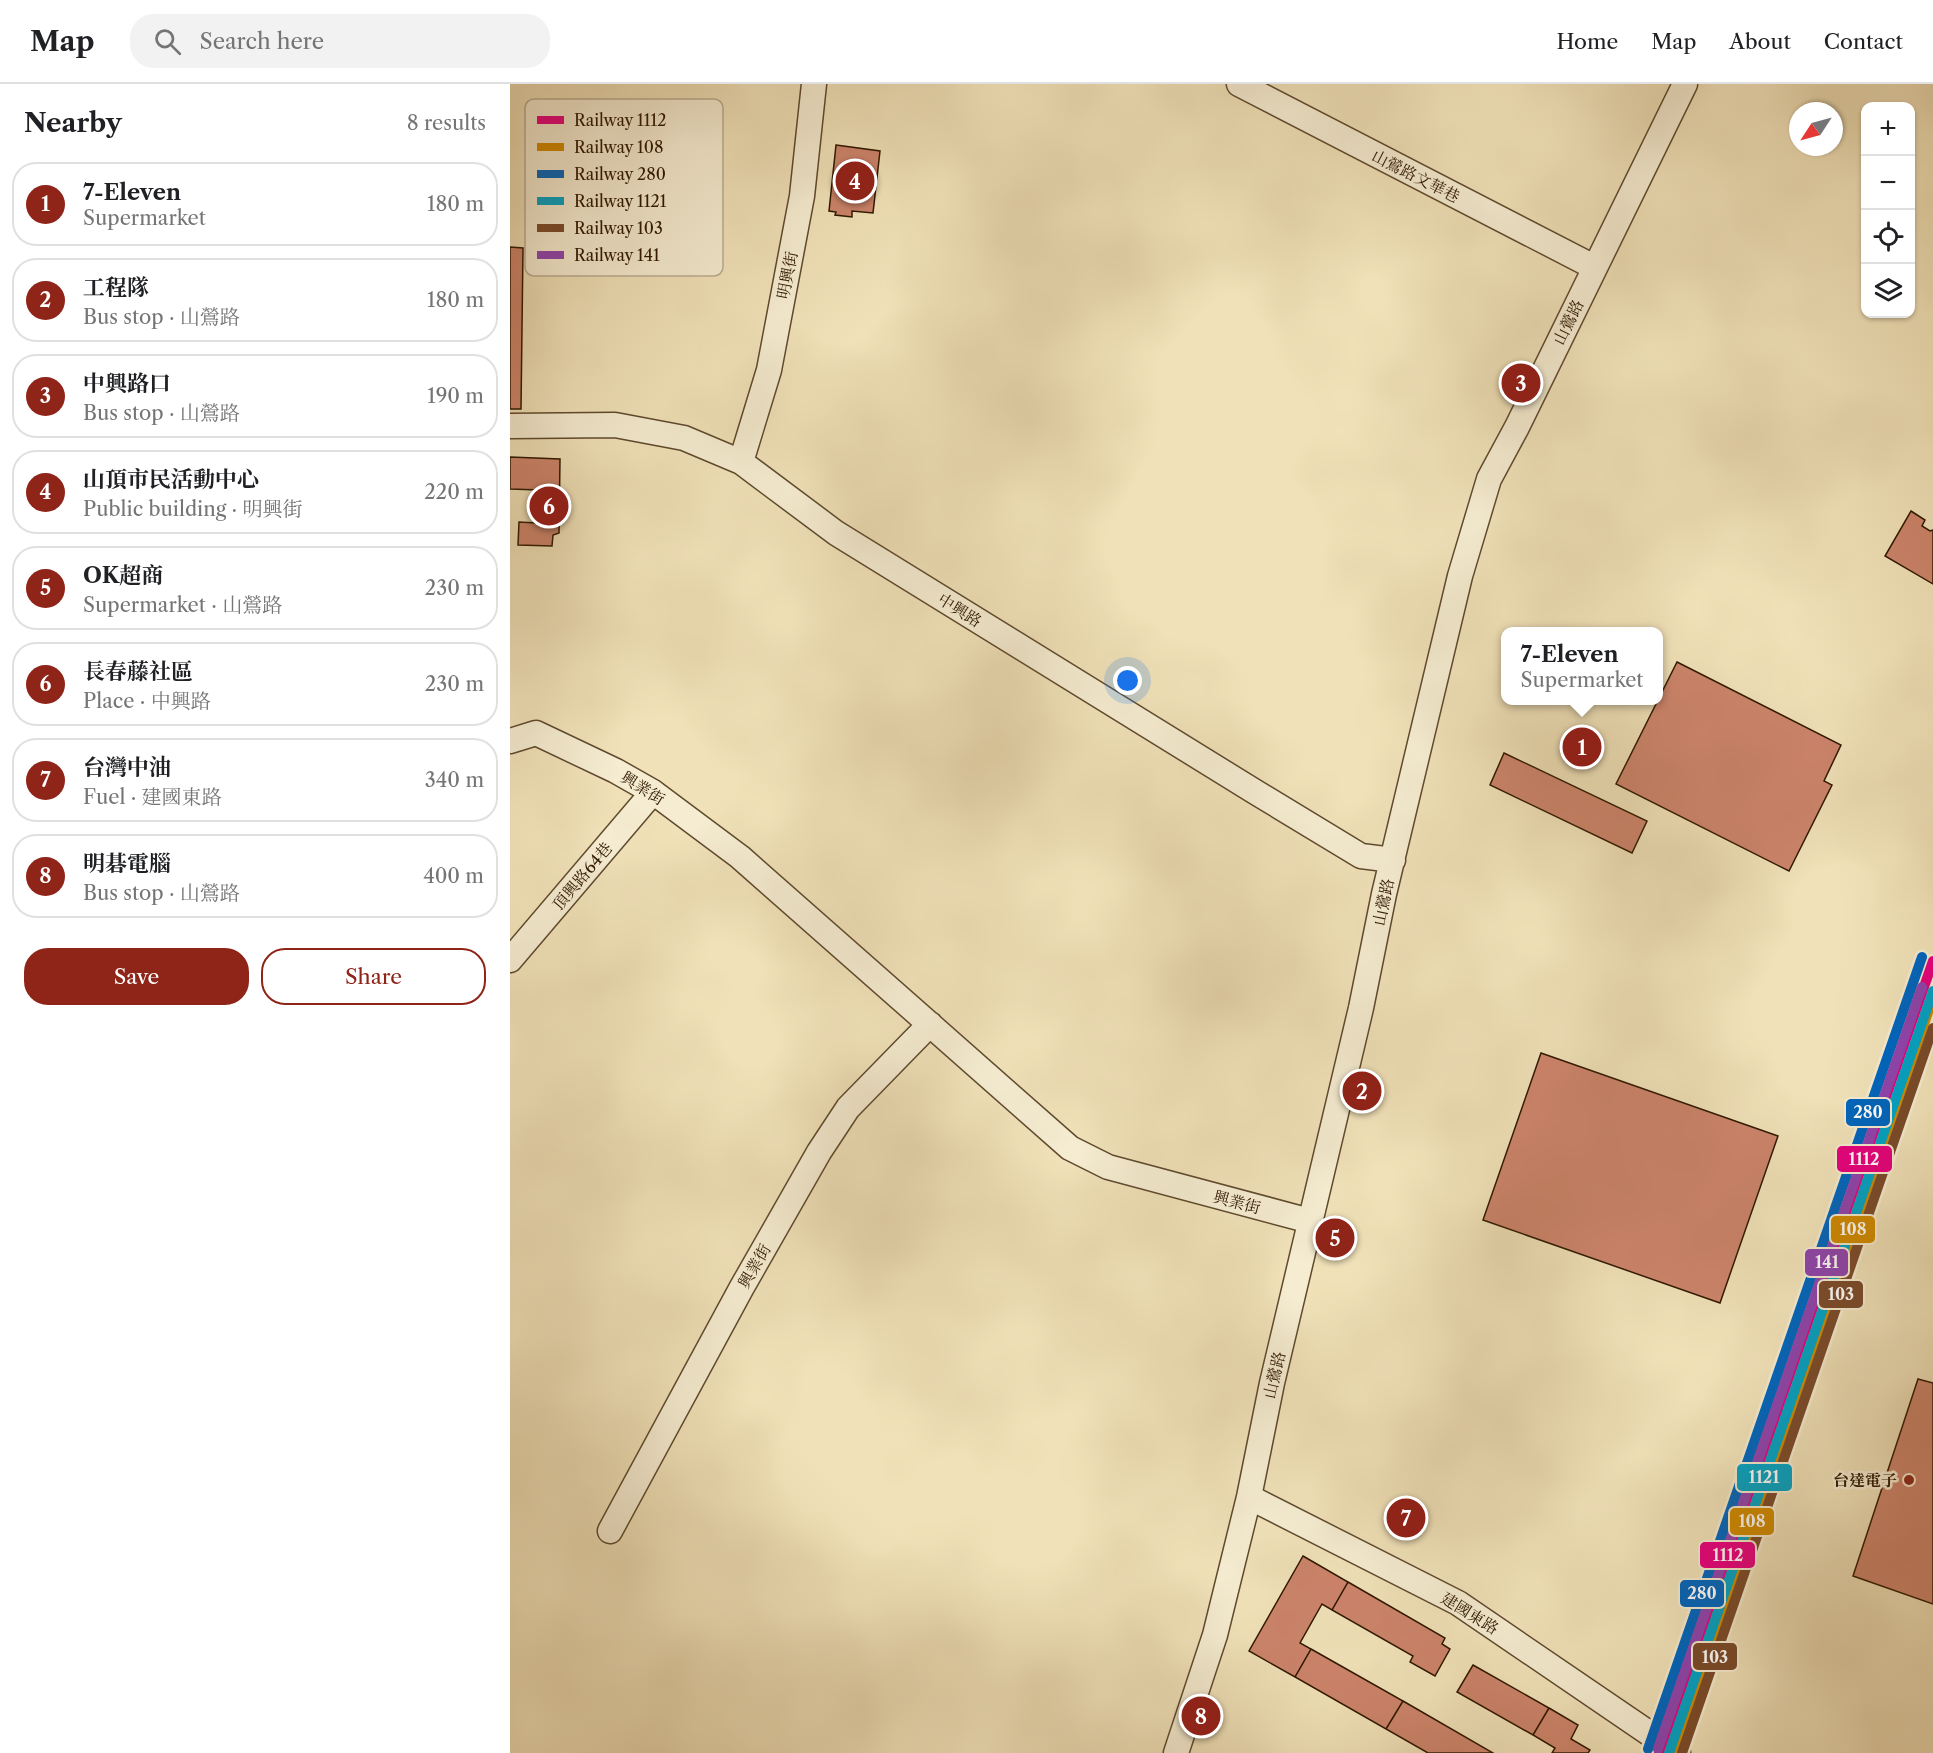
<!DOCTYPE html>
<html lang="en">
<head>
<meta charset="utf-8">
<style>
	body { margin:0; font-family:"Libre Caslon Text","Noto Serif TC",serif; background:#f2f2f2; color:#202124 }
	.controls { position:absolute; right:18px; top:18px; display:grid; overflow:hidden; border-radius:12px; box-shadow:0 2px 4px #0004 }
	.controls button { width:54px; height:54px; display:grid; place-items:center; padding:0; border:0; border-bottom:2px solid #e0e0e0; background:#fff; color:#202124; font:30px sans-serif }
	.compass { position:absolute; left:1279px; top:18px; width:54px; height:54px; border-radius:50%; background:#fff; box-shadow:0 2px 4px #0004; rotate:234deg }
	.you { position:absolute; left:618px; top:597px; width:21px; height:21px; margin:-15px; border:4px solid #fff; border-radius:50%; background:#1a73e8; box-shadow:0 0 0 9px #1a73e833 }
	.badge { display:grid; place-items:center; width:39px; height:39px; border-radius:50%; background:#8f2418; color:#fff; font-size:20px; font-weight:700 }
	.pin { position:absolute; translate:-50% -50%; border:3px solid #fff; box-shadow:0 2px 6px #0006 }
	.popup { position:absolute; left:991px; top:543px; width:162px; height:78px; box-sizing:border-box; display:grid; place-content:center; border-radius:12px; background:#fff; filter:drop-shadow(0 2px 4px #0005); font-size:20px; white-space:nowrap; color:#757577 }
	.popup b { font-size:22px; color:#202124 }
	.popup::after { content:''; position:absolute; left:50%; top:100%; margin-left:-12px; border:12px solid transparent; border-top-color:#fff }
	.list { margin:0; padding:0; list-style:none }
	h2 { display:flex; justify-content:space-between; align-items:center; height:78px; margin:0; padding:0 24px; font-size:26px }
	h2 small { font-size:20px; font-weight:400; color:#757577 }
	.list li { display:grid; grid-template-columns:39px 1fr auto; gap:18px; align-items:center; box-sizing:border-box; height:84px; margin:0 12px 12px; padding:0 12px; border:2px solid #e0e0e0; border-radius:24px }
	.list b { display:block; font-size:22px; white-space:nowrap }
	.list p { margin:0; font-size:20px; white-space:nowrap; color:#757577 }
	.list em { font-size:20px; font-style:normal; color:#757577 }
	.actions { display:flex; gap:12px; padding:18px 24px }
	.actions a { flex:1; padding:14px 0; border:2px solid #8f2418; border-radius:24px; text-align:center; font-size:21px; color:#8f2418 }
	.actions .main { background:#8f2418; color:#fff }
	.icon { flex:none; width:33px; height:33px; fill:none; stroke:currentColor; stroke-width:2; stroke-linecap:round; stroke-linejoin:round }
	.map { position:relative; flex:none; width:1423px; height:1669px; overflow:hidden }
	header { display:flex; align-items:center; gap:36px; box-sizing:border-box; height:84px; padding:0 30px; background:#fff; border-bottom:2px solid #e0e0e0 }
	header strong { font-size:28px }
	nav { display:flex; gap:33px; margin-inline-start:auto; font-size:21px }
	.search { width:420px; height:54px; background:#f2f2f2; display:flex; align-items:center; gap:15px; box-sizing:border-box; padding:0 21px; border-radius:24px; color:#757577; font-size:22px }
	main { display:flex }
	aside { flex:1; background:#fff }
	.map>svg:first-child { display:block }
	.building { fill:#cc846b; stroke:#2f1800; stroke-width:1.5 }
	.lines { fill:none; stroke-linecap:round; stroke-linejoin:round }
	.minor-casing { stroke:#5f4a2e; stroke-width:27 }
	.minor { stroke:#f5ecd1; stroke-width:24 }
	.rail-1-casing { stroke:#f5ecd1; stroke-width:15 }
	.rail-2-casing { stroke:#f5ecd1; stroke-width:15 }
	.rail-3-casing { stroke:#f5ecd1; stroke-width:15 }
	.rail-4-casing { stroke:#f5ecd1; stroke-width:15 }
	.rail-5-casing { stroke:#f5ecd1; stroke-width:15 }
	.rail-6-casing { stroke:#f5ecd1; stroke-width:15 }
	.rail-1 { stroke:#e5007d; stroke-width:10 }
	.rail-2 { stroke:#cf8a00; stroke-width:10 }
	.rail-3 { stroke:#0065bd; stroke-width:10 }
	.rail-4 { stroke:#02a2c4; stroke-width:10 }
	.rail-5 { stroke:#7a4b2a; stroke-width:10 }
	.rail-6 { stroke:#8e44ad; stroke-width:10 }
	.poi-dot { fill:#8f2418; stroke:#f5ecd1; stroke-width:2 }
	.labels { text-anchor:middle; stroke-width:5; stroke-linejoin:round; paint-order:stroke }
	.street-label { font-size:16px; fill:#2f1800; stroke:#f5ecd1 }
	.poi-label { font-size:16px; font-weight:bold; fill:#2f1800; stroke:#f5ecd1; text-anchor:end }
	.key { fill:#f5ecd1; stroke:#baac92; stroke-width:1.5 }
	.key-label { font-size:16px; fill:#2f1800 }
	.line-badge { stroke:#f5ecd1; stroke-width:2 }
	.badge-label { font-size:16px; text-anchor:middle; font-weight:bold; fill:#fff }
</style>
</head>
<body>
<header>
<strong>Map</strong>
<div class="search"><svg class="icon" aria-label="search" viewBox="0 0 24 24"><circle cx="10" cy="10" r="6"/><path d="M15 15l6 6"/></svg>Search here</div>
<nav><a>Home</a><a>Map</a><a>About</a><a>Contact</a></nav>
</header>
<main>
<aside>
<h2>Nearby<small>8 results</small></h2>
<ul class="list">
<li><span class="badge">1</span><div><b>7-Eleven</b><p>Supermarket</p></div><em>180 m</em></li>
<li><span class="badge">2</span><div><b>工程隊</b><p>Bus stop · 山鶯路</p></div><em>180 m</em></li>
<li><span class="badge">3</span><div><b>中興路口</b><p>Bus stop · 山鶯路</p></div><em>190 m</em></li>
<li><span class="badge">4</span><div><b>山頂市民活動中心</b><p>Public building · 明興街</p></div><em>220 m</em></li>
<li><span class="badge">5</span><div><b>OK超商</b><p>Supermarket · 山鶯路</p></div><em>230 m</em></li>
<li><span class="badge">6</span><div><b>長春藤社區</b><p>Place · 中興路</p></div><em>230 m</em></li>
<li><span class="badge">7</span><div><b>台灣中油</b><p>Fuel · 建國東路</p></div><em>340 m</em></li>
<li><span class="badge">8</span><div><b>明碁電腦</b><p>Bus stop · 山鶯路</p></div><em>400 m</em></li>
</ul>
<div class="actions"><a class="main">Save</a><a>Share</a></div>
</aside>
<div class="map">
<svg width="1423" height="1669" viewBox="0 0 1423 1669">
	<rect width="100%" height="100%" fill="#f0e1b8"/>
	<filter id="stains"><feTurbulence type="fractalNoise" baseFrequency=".00333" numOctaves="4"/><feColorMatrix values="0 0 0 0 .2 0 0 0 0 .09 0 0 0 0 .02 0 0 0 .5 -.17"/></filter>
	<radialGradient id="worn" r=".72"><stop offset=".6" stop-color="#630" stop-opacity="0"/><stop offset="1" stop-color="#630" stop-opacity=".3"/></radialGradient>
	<path class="building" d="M326 61 370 67 363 129 342 127V133L325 131 326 128 319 127Z
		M0 163 13 164 11 325H0Z
		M0 373 50 375 49 449 43 451 42 462 8 461 9 438 27 439 29 406 0 405Z
		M1401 427 1415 436 1412 442 1420 447 1423 446V500L1375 472Z
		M1167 578 1331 661 1314 697 1322 701 1279 787 1106 700Z
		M994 669 1137 737 1122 769 980 701Z
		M1031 969 1268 1052 1210 1219 973 1136Z
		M1408 1295 1423 1299V1520L1343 1492Z
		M793 1472 838 1498 822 1526 812 1520 790 1559 801 1565 785 1593 739 1567Z
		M838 1498 935 1554 932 1560 940 1565 925 1592 900 1578 903 1572 822 1526Z
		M801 1565 893 1617 876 1645 785 1593Z
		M963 1581 1039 1624 1023 1651 947 1608Z
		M893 1617 983 1669H918L876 1645Z
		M1039 1624 1068 1641 1061 1655 1080 1666 1078 1669H1042L1045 1664 1023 1651Z"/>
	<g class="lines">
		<g class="minor-casing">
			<path id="minor" d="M729 0 1084 183
				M0 342 105 341 174 354 231 378 326 449 747 709 851 772 883 776
				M231 378 259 286 292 112 304 0
				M0 657 26 649 106 687 143 708 230 773 560 1064 598 1083 800 1137
				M0 876 143 708
				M739 1413 948 1519 1168 1669
				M100 1447 232 1203 309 1068 338 1024 420 940
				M666 1669 705 1551 739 1413 762 1299 851 924 874 810 950 492 979 395 1007 343 1175 0"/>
		</g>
		<use href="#minor" class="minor"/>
		<g class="rail-1-casing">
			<path id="rail-1" d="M1149 1669 1423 877"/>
		</g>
		<g class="rail-2-casing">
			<path id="rail-2" d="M1162 1669 1423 914"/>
		</g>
		<g class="rail-3-casing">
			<path id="rail-3" d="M1138 1665 1412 873"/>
		</g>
		<g class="rail-4-casing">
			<path id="rail-4" d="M1159 1669 1423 907"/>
		</g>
		<g class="rail-5-casing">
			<path id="rail-5" d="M1172 1669 1423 944"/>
		</g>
		<g class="rail-6-casing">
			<path id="rail-6" d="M1148 1665 1412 903"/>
		</g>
		<use href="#rail-1" class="rail-1"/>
		<use href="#rail-2" class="rail-2"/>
		<use href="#rail-3" class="rail-3"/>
		<use href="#rail-4" class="rail-4"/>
		<use href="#rail-5" class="rail-5"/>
		<use href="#rail-6" class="rail-6"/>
	</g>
	<circle class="poi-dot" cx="1399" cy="1396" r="6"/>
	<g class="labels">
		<g class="street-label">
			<text transform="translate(906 92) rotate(27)" y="6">山鶯路文華巷</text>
			<text transform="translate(277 191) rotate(-79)" y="6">明興街</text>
			<text transform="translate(1058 238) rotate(-64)" y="6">山鶯路</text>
			<text transform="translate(450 526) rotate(32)" y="6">中興路</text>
			<text transform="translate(133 704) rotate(32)" y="6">興業街</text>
			<text transform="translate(72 792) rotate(-50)" y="6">頂興路64巷</text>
			<text transform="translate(873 818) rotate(-78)" y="6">山鶯路</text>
			<text transform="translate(727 1118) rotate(15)" y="6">興業街</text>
			<text transform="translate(244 1182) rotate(-60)" y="6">興業街</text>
			<text transform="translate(764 1291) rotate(-77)" y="6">山鶯路</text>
			<text transform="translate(960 1529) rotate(32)" y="6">建國東路</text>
		</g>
		<g class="poi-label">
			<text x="1387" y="1402">台達電子</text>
		</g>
	</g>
	<rect x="15" y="15" width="198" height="177" rx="9" class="key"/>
	<rect x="27" y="32" width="27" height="8" fill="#e5007d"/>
	<rect x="27" y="59" width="27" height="8" fill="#cf8a00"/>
	<rect x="27" y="86" width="27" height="8" fill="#0065bd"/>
	<rect x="27" y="113" width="27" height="8" fill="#02a2c4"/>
	<rect x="27" y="140" width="27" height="8" fill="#7a4b2a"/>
	<rect x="27" y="167" width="27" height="8" fill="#8e44ad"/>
	<g class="key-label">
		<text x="64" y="42">Railway 1112</text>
		<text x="64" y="69">Railway 108</text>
		<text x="64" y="96">Railway 280</text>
		<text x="64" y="123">Railway 1121</text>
		<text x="64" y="150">Railway 103</text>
		<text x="64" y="177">Railway 141</text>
	</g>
	<g class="line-badge">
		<rect x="1335" y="1014" width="46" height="29" rx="6" fill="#0065bd"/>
		<rect x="1326" y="1061" width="57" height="28" rx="6" fill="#e5007d"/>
		<rect x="1320" y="1131" width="46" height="29" rx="6" fill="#cf8a00"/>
		<rect x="1294" y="1164" width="45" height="29" rx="6" fill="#8e44ad"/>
		<rect x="1308" y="1196" width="46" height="29" rx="6" fill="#7a4b2a"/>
		<rect x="1226" y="1379" width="57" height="29" rx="6" fill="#02a2c4"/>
		<rect x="1219" y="1423" width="46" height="29" rx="6" fill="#cf8a00"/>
		<rect x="1189" y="1457" width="57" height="28" rx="6" fill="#e5007d"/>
		<rect x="1169" y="1495" width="46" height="29" rx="6" fill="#0065bd"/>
		<rect x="1182" y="1558" width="46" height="29" rx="6" fill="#7a4b2a"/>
	</g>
	<g class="badge-label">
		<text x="1358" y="1034">280</text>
		<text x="1354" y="1081">1112</text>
		<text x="1343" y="1151">108</text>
		<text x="1317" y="1184">141</text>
		<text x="1331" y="1216">103</text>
		<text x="1254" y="1399">1121</text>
		<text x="1242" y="1443">108</text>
		<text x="1218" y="1477">1112</text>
		<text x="1192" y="1515">280</text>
		<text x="1205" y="1579">103</text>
	</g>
	<rect width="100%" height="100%" filter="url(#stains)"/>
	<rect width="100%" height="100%" fill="url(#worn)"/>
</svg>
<div class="controls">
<button>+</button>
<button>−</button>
<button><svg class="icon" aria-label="locate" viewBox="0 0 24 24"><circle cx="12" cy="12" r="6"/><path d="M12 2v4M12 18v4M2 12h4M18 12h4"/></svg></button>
<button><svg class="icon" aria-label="layers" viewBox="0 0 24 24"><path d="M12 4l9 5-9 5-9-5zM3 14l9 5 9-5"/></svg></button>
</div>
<svg class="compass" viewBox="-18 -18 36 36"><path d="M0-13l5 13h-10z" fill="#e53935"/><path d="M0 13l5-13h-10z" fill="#757577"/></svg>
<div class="you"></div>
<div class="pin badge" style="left:1072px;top:663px">1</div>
<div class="popup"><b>7-Eleven</b>Supermarket</div>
<div class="pin badge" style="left:852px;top:1007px">2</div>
<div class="pin badge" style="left:1011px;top:299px">3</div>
<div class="pin badge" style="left:345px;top:97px">4</div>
<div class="pin badge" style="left:825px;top:1154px">5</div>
<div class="pin badge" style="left:39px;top:422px">6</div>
<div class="pin badge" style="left:896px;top:1434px">7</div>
<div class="pin badge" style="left:691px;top:1632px">8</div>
</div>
</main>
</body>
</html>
